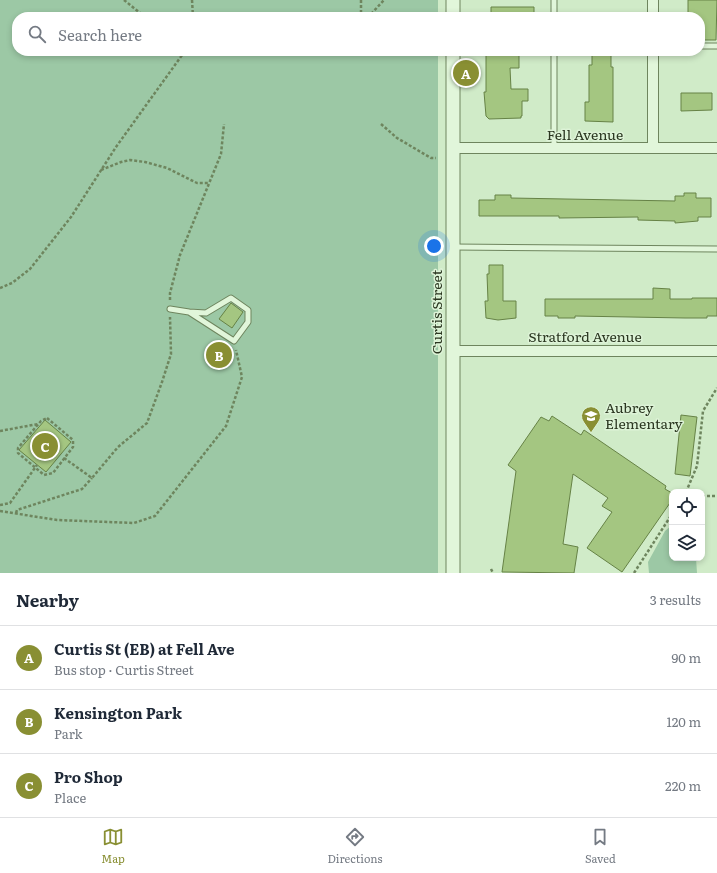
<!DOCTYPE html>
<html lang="en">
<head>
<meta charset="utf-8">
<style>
	body { margin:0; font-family:Literata,serif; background:#f2f2f3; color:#1f2937 }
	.controls { position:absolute; right:12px; bottom:12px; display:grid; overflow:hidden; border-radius:8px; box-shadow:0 2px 6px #0003 }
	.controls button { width:36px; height:36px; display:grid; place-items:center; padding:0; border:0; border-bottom:1px solid #e0e1e3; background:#fff; color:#1f2937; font:20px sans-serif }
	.you { position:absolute; left:434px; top:246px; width:14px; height:14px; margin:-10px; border:3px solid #fff; border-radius:50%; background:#1a73e8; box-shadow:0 0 0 6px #1a73e833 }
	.badge { display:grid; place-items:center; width:26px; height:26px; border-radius:50%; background:#898f33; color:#fff; font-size:13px; font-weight:700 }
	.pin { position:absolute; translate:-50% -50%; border:2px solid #fff; box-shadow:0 1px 4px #0006 }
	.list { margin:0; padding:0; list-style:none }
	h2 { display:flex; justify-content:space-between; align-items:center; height:52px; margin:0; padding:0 16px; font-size:17px }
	h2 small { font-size:13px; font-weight:400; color:#747a83 }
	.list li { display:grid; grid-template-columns:26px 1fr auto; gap:12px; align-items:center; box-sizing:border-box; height:64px; padding:0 16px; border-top:1px solid #e0e1e3 }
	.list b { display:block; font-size:15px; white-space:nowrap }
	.list p { margin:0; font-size:13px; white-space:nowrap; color:#747a83 }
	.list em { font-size:13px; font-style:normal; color:#747a83 }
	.icon { flex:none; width:22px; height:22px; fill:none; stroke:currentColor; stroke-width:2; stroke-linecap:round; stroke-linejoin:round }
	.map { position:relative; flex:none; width:717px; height:573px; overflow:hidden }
	.search { position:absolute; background:#fff; box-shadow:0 2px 6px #0003; left:12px; right:12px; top:12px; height:44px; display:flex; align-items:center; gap:10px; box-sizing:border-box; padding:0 14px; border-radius:16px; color:#747a83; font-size:15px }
	.sheet { height:244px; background:#fff }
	nav { display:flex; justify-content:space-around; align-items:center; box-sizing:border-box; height:56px; border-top:1px solid #e0e1e3; background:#fff; font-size:11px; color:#747a83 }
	nav a { display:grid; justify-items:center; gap:2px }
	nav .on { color:#898f33 }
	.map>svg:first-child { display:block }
	.green { fill:#9cc8a5 }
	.building { fill:#a4c681; stroke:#668246 }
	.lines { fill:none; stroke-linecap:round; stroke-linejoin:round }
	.service-casing { stroke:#6e855e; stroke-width:7 }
	.minor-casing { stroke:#6e855e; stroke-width:12 }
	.tertiary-casing { stroke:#6e855e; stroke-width:15 }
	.path { stroke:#6e855e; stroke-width:2.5; stroke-dasharray:3 2; stroke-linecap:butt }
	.service { stroke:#e1f6da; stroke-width:5 }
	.minor { stroke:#e1f6da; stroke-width:10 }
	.tertiary { stroke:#e1f6da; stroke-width:13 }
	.labels { text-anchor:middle; stroke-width:3; stroke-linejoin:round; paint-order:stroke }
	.street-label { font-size:14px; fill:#2b3721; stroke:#ddf3d7 }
	.poi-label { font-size:14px; fill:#2b3721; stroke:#ddf3d7; text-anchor:start }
</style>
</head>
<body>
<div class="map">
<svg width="717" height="573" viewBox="0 0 717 573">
	<rect width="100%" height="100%" fill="#d0ebc8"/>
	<path class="green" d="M0 0H438V17H17V51H438V573H0Z
		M672 525V558H696L697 573H649L648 562 665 531Z"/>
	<path class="building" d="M688 0H717L716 40H700V17H688Z
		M491 7H534V17H491Z
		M592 52H611V67H613V122L585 121V102H589V65H592Z
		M486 53H519V68H510L511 89H528V101H522V116H521V118L489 119 486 116 484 92H486Z
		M681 93H712V110L681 111Z
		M684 193H696V198H711V217H698V221L675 223V221L638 220V217L559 218V216H479V200H495V195H511V198L675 201V196H684Z
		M489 265H503V301H516V318L498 320 486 318 485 301H488L487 274H489Z
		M653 288 670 289V299H692V298H717V316H707V318H685L575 316V318H558V316H545V299H653Z
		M231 303 243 312 232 328 219 319Z
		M681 415 697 417 690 476 675 474Z
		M552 416 581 435 584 430 666 486 665 489 672 493V500L622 572 587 548 612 512 602 506 608 498 573 474 563 544 578 547 574 573 502 572 516 471 508 465 541 417 549 421Z
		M45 420 71 442 46 472 19 450Z"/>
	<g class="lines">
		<g class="service-casing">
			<path id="service" d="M554 0V17
				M700 46H717
				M554 149V51
				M454 247 717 249
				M170 309 189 312 234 341 248 322V310L231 298 206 313 189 312"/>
		</g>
		<g class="minor-casing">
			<path id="minor" d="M653 0V17
				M453 148H717
				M653 148V51
				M453 351H717"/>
		</g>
		<g class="tertiary-casing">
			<path id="tertiary" d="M453 0V17
				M453 573V51"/>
		</g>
		<path class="path" d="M124 0 145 17
			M192 0 193 17
			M361 0V16
			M361 15 372 13 384 0
			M381 124 397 138 431 158H436
			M101 170 121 162 130 160 145 162 167 168 197 183H209
			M0 288 12 283 30 269 71 217 116 147 185 51
			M170 300V293L180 255 221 154 224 124
			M47 418 73 440V447L53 473 44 475 18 453V448L41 421Z
			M0 431 38 424
			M64 458 92 478 118 447 147 423 162 382 171 354 170 317
			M686 492 697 466 703 411 717 388
			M702 496H717
			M0 505 10 503 37 465
			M0 511 57 520 134 523 155 516 226 426 242 377 236 350
			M16 513 17 510 82 489 92 478
			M491 569 493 573
			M634 573 672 514"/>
		<use href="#service" class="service"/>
		<use href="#minor" class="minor"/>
		<use href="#tertiary" class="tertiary"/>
	</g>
	<defs>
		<g id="school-pin" transform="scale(1)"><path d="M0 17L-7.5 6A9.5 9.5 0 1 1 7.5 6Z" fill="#898f33" stroke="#ddf3d7"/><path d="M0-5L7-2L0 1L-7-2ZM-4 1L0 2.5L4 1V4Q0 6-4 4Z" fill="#fff"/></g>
	</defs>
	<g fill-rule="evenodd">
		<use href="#school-pin" x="591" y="416"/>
	</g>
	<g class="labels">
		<g class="street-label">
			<text x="585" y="140">Fell Avenue</text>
			<text transform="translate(437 312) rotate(-90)" y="5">Curtis Street</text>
			<text x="585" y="342">Stratford Avenue</text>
		</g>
		<g class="poi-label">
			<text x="605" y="413">Aubrey<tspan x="605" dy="16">Elementary</tspan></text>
		</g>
	</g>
</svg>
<div class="controls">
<button><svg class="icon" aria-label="locate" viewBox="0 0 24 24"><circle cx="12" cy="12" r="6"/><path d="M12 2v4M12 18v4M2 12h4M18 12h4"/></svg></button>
<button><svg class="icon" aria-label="layers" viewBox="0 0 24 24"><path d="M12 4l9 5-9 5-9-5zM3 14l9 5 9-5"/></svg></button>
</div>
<div class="you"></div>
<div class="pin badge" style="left:466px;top:73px">A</div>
<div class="pin badge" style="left:219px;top:355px">B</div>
<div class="pin badge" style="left:45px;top:446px">C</div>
<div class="search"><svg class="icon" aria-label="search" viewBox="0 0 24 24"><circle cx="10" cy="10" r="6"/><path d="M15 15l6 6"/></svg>Search here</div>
</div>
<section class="sheet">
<h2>Nearby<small>3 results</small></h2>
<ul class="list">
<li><span class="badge">A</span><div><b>Curtis St (EB) at Fell Ave</b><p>Bus stop · Curtis Street</p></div><em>90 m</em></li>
<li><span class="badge">B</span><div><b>Kensington Park</b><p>Park</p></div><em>120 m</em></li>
<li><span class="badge">C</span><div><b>Pro Shop</b><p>Place</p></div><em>220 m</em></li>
</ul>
</section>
<nav>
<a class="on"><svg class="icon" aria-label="map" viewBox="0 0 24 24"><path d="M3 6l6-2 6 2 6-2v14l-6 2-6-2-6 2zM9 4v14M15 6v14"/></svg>Map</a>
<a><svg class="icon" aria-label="directions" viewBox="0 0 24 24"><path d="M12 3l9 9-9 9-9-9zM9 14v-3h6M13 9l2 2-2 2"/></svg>Directions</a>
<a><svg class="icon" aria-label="saved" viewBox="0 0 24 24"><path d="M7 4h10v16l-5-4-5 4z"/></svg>Saved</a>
</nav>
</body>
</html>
